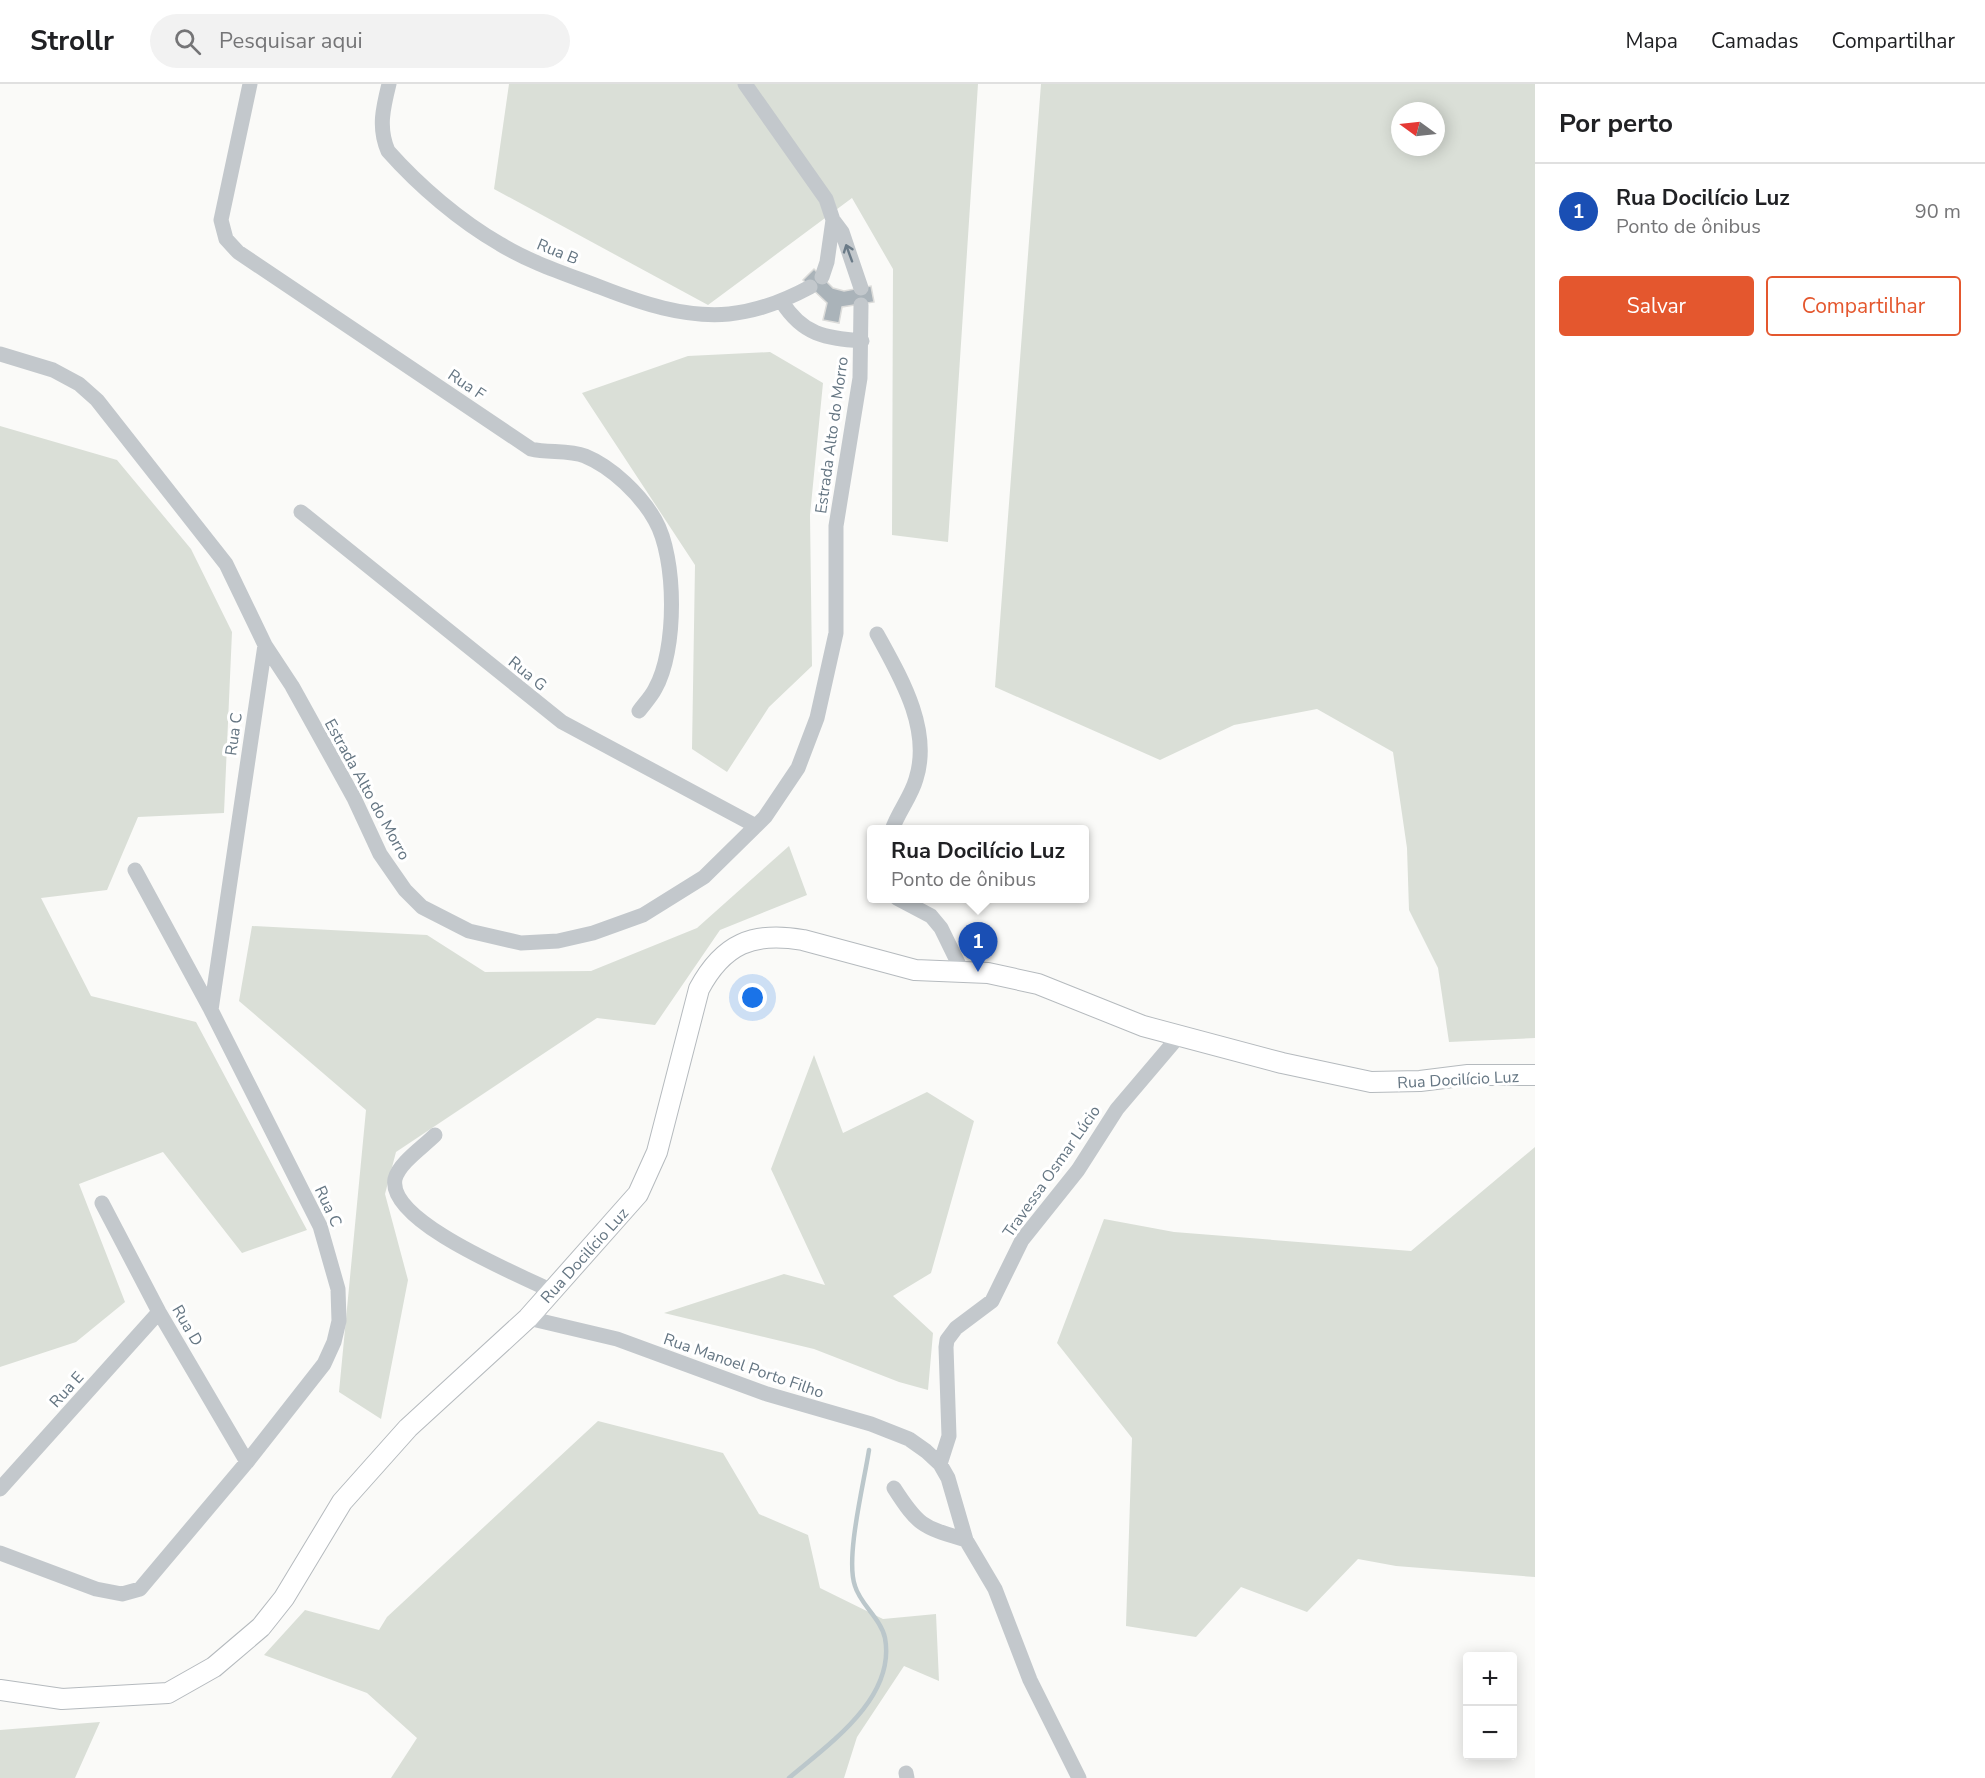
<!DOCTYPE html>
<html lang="pt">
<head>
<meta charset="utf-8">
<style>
	body { margin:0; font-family:"Nunito Sans",sans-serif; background:#f2f2f2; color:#202124 }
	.controls { position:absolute; right:18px; bottom:18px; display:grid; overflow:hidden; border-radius:6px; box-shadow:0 3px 15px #0003 }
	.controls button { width:54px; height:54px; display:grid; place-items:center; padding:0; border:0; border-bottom:2px solid #e0e0e0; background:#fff; color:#202124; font:30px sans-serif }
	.compass { position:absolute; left:1391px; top:18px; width:54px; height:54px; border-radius:50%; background:#fff; box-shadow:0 3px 15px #0003; rotate:285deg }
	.you { position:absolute; left:753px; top:914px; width:21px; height:21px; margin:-15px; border:4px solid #fff; border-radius:50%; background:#1a73e8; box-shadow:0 0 0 9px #1a73e833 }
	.badge { display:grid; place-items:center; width:39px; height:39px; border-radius:50%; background:#e4572e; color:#fff; font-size:20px; font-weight:700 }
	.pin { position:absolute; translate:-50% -50px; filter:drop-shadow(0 2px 3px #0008) }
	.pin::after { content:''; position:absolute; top:32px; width:21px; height:18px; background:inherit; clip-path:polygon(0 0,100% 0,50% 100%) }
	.popup { position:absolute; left:867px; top:741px; width:222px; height:78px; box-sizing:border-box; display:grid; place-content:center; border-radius:6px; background:#fff; filter:drop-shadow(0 2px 4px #0005); font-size:20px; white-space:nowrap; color:#757577 }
	.popup b { font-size:22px; color:#202124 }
	.popup::after { content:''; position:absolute; left:50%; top:100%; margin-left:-12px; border:12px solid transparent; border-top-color:#fff }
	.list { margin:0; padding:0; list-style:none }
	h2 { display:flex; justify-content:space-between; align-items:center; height:78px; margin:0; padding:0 24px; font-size:26px }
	h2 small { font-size:20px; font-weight:400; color:#757577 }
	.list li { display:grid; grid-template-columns:39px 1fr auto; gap:18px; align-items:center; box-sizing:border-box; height:96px; padding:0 24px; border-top:2px solid #e0e0e0 }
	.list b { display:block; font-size:22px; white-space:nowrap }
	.list p { margin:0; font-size:20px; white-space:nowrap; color:#757577 }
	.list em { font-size:20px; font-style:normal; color:#757577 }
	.actions { display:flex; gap:12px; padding:18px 24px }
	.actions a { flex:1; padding:14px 0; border:2px solid #e4572e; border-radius:6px; text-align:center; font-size:21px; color:#e4572e }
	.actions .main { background:#e4572e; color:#fff }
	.icon { flex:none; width:33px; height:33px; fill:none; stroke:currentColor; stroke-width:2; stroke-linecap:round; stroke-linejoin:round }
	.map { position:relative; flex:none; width:1535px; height:1694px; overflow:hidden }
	header { display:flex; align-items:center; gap:36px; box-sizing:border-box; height:84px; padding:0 30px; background:#fff; border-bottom:2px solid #e0e0e0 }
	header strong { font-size:28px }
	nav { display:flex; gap:33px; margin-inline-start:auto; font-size:21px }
	.search { width:420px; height:54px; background:#f2f2f2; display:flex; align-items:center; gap:15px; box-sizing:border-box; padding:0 21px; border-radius:33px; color:#757577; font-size:22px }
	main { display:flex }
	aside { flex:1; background:#fff }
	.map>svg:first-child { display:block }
	.green { fill:#dadfd7; fill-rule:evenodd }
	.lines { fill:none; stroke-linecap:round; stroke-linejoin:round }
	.stream { stroke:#bbc7cb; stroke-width:4.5 }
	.building { fill:#aab3b9; stroke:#dcdcda; stroke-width:1.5 }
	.major-casing { stroke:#b5babe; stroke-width:22 }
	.minor { stroke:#c3c8cc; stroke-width:15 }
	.major { stroke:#fff; stroke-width:20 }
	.oneway { stroke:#6a7a87 }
	.labels { text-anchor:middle; stroke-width:6; stroke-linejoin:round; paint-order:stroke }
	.street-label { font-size:16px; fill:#657683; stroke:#fff }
</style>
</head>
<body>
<header>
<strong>Strollr</strong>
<div class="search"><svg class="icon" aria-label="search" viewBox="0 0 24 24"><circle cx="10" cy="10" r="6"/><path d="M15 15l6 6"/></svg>Pesquisar aqui</div>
<nav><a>Mapa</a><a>Camadas</a><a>Compartilhar</a></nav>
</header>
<main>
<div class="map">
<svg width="1535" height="1694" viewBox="0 0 1535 1694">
	<rect width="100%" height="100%" fill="#fafaf8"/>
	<path class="green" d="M509 0H978L948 458 892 451 893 185 852 114 708 221 494 105Z
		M1041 0H1535V954L1449 958 1438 884 1409 826 1407 764 1393 668 1317 625 1234 641 1160 676 995 603ZM1400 27H1436V63H1400Z
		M770 268 823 299 810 431 812 582 769 623 727 688 692 665 695 481 582 309 688 272Z
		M0 342 117 376 191 465 232 548 224 729 138 733 107 806 41 814 91 912 196 938 307 1146 242 1169 163 1068 79 1100 125 1218 76 1258 0 1283Z
		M789 762 807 811 720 846 655 941 597 934 396 1068 385 1110 408 1196 381 1335 339 1308 366 1026 239 917 252 842 427 851 485 888 591 887 697 844Z
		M814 971 843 1049 927 1008 974 1037 931 1189 893 1212 933 1249 928 1306 899 1298 814 1265 664 1229 784 1190 825 1201 771 1085Z
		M1535 1063V1493L1396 1482 1358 1475 1307 1528 1241 1503 1196 1553 1126 1542 1132 1354 1057 1259 1104 1135 1174 1148 1411 1167Z
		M598 1337 723 1369 759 1430 808 1451 820 1504 883 1535 936 1530 939 1597 904 1582 857 1653 844 1694H391L417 1654 367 1609 264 1571 305 1526 379 1546 387 1533Z
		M100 1638 75 1694H0V1646Z"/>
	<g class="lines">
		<path class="stream" d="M789 1694C829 1660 896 1614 885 1554 881 1535 860 1520 855 1502 845 1474 864 1399 869 1366"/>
	</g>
	<path class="building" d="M814 185 833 204 844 207 871 202 874 218 842 223 839 239 823 236 827 219 803 196Z"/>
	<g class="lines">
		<g class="major-casing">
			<path id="major" d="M0 1606 62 1615 168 1609 214 1583 261 1543 284 1514 342 1418 408 1344 528 1234 638 1110 657 1068 699 905C723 860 753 847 803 856L915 886 988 889 1038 900 1143 942 1282 979 1371 998 1420 997 1468 991H1535"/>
		</g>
		<path class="minor" d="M250 0 221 136 226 155 238 168 531 365C548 369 569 366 585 372 612 383 641 411 655 436 677 474 677 567 655 605 651 613 644 620 639 627
			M389 0C383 24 378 44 388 67 419 102 460 137 500 160 531 179 566 190 600 203 641 219 684 234 729 230 759 227 784 217 810 203
			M745 0 826 115 833 136 842 148 861 204
			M822 193 827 178 833 136
			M782 218C803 251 825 254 862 257
			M0 270 53 286 79 300 97 316 226 480 265 561 292 602 354 714 380 770 405 806 422 823 469 847 521 859 558 857 593 849 643 831 704 793 765 733 798 684 817 634 836 549V442L860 294 861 221
			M301 428 562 638 756 742
			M877 550C900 592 932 645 916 695 911 713 898 728 892 746
			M135 786 211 926
			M897 814 931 832 941 844 963 889
			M435 1051C423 1063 399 1079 395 1095 387 1138 520 1191 552 1207
			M102 1119 159 1228 247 1378
			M528 1234 617 1255 767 1310 871 1340 909 1355 926 1367 940 1380 948 1394 966 1456 995 1505 1030 1596 1079 1694
			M940 1380 949 1352 946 1263 947 1256 956 1244 992 1217 1022 1156 1078 1086 1117 1025 1179 952
			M894 1404C919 1443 923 1443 966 1456
			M0 1405 159 1228
			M0 1469 96 1505 122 1510 140 1505 247 1378 324 1280 334 1258 339 1237 338 1205 320 1142 211 926 265 561
			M906 1689 907 1694"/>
		<use href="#major" class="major"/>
	</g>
	<defs><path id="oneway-shaft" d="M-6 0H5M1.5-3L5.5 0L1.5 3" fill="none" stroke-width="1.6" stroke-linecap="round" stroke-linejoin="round" transform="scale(1.5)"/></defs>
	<use class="oneway" href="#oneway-shaft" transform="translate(849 169) rotate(-110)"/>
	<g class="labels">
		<g class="street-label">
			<text transform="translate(558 167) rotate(22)" y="6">Rua B</text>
			<text transform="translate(467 300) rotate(34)" y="6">Rua F</text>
			<text transform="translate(831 351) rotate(-82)" y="6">Estrada Alto do Morro</text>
			<text transform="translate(528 589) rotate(39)" y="6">Rua G</text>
			<text transform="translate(233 650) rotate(-82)" y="6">Rua C</text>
			<text transform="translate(368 705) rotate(61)" y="6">Estrada Alto do Morro</text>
			<text transform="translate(1458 995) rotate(-3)" y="6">Rua Docilício Luz</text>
			<text transform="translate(1051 1087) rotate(-55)" y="6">Travessa Osmar Lúcio</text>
			<text transform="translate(329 1122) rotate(65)" y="6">Rua C</text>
			<text transform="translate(584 1171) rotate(-48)" y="6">Rua Docilício Luz</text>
			<text transform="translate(188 1241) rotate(60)" y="6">Rua D</text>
			<text transform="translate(744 1281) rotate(19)" y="6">Rua Manoel Porto Filho</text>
			<text transform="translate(66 1305) rotate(-48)" y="6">Rua E</text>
		</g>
	</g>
</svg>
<div class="controls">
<button>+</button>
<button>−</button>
</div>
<svg class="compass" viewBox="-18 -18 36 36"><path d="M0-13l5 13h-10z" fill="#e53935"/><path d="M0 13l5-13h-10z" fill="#757577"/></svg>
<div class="you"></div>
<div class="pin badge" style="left:978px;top:888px;background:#1a4fb4">1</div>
<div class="popup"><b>Rua Docilício Luz</b>Ponto de ônibus</div>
</div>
<aside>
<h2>Por perto<small></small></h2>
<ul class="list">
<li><span class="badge" style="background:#1a4fb4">1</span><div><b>Rua Docilício Luz</b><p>Ponto de ônibus</p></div><em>90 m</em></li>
</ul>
<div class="actions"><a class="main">Salvar</a><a>Compartilhar</a></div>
</aside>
</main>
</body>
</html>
